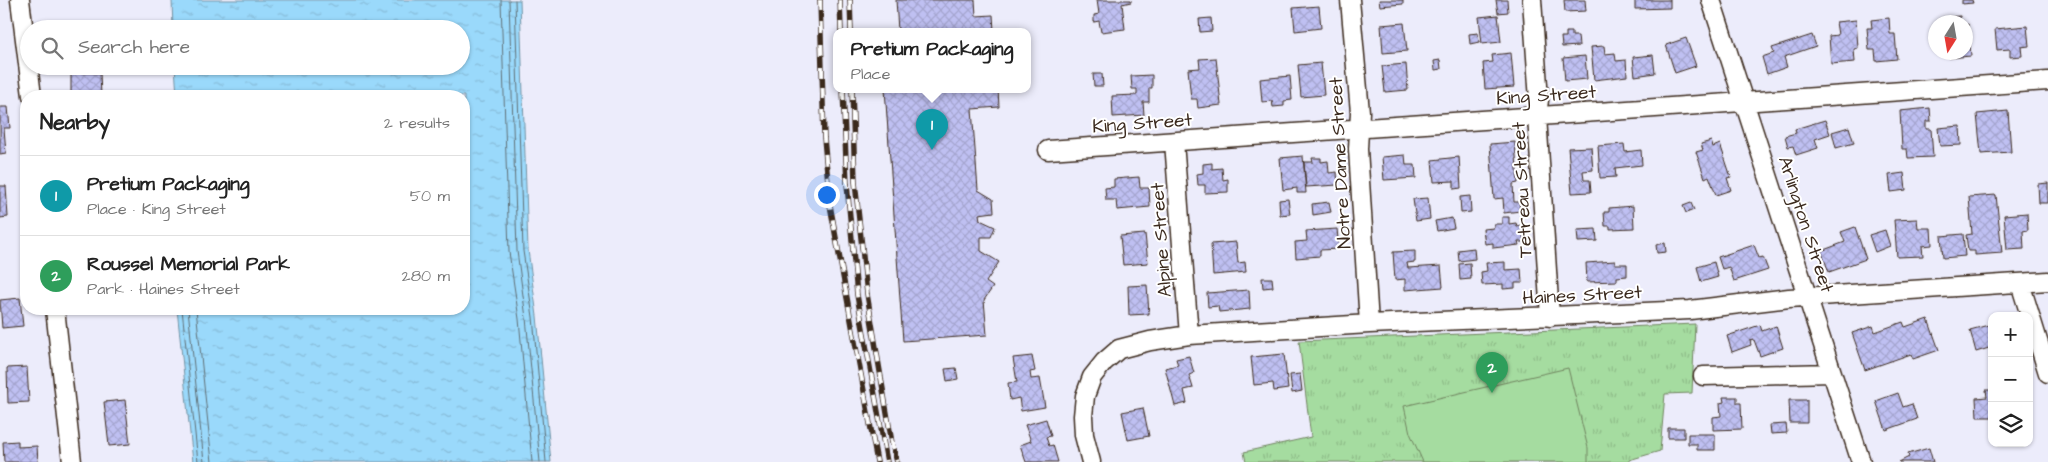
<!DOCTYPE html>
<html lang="en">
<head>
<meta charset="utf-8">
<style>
	body { margin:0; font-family:"Architects Daughter",sans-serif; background:#f2f2f2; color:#222 }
	.controls { position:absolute; right:15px; bottom:15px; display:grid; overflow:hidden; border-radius:10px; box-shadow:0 1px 4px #0004 }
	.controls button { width:45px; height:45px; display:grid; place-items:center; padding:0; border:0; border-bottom:1px solid #e0e0e0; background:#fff; color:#222; font:25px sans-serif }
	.compass { position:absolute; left:1928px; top:15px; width:45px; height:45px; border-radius:50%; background:#fff; box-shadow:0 1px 4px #0004; rotate:191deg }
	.you { position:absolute; left:826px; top:194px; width:18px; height:18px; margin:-12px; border:4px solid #fff; border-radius:50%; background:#1a73e8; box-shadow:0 0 0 8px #1a73e833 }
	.badge { display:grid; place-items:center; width:32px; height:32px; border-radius:50%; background:#7c3aed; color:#fff; font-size:16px; font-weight:700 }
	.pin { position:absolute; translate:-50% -41px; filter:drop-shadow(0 1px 2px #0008) }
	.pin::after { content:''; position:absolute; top:26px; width:18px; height:15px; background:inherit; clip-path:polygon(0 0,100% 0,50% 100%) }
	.popup { position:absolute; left:833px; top:28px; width:198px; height:65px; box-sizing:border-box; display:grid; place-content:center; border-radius:10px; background:#fff; filter:drop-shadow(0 1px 4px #0005); font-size:16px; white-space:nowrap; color:#767676 }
	.popup b { font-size:19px; color:#222 }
	.popup::after { content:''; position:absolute; left:50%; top:100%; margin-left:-10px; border:10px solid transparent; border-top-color:#fff }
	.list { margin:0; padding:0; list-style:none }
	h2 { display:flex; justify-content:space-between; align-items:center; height:65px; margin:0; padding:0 20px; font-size:21px }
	h2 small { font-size:16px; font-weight:400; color:#767676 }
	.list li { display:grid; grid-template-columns:32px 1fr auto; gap:15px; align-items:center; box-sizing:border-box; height:80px; padding:0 20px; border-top:1px solid #e0e0e0 }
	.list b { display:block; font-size:19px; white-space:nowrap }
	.list p { margin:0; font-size:16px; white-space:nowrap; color:#767676 }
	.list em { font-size:16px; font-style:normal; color:#767676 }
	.icon { flex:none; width:28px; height:28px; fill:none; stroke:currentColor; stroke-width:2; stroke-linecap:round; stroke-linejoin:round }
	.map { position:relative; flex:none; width:2048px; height:462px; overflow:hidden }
	.search { position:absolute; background:#fff; box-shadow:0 1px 4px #0004; left:20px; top:20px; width:450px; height:55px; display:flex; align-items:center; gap:12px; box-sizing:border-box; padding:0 18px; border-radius:28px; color:#767676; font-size:19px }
	.panel { position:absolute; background:#fff; box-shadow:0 1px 4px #0004; left:20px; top:90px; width:450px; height:225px; border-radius:20px }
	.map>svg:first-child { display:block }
	.grass { fill:url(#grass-tufts); stroke:#70835f }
	.pitch { fill:#a5dca0; stroke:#70835f }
	.water { fill:url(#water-ripples); stroke:#7493a3 }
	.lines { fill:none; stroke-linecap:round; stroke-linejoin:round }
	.shore { stroke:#617076; stroke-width:1 }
	.building { fill:url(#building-cross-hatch); stroke:#3b2a1e }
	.minor-casing { stroke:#3b2a1e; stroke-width:21 }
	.minor { stroke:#fff; stroke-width:18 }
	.rail-casing { stroke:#3b2a1e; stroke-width:5.5 }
	.rail { stroke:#fff; stroke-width:4; stroke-dasharray:11; stroke-linecap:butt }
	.labels { text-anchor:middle; stroke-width:4; stroke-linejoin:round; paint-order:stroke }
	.street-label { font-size:19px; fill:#3b2a1e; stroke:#fff }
</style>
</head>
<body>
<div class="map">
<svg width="2048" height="462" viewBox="0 0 2048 462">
	<defs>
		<pattern id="grass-tufts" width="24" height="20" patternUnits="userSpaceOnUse" patternTransform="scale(1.25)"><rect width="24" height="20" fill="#a5dca0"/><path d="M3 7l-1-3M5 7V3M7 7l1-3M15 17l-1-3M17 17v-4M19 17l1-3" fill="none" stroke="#8fbd89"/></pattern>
		<pattern id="water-ripples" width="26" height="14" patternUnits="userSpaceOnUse" patternTransform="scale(1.25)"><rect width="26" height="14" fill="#9ad9fb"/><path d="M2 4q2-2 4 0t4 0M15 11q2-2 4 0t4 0" fill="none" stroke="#86bad7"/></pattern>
		<pattern id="building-cross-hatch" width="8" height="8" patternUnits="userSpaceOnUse" patternTransform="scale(1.25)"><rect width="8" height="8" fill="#bfc0f2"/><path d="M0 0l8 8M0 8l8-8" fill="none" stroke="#a5a5cf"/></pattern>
	</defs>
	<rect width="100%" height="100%" fill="#ececfb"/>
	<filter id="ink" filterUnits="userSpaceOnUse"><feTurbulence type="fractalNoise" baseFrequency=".02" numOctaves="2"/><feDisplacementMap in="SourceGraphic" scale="10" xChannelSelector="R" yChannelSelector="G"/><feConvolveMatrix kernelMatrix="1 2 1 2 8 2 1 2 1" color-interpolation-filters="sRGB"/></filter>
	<g filter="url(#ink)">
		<path class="grass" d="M1695 324 1692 393 1665 394 1660 451 1629 460V462H1246L1244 452 1311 437 1299 341Z"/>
		<path class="pitch" d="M1568 368 1588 448V462H1423L1410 433 1404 406Z"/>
		<path class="water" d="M172 0H520L528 250 537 316 551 462H193L177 309H464V96H177L175 66H461V29H173Z"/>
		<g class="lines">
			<path class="shore" d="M501 0 509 252 519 319 532 462
				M509 0 517 251 526 318 540 462
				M515 0 523 251 533 317 546 462
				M182 309 198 462
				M188 309 204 462
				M196 309 212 462"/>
		</g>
		<path class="building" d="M896 0H975L976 16 993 15 994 31H898Z
			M1097 0H1131V2L1122 4 1125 29 1101 32 1099 21 1094 22V15L1099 14Z
			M1379 0H1403V4L1380 6Z
			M1496 0H1507L1508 12 1498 13Z
			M1564 0H1585L1586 11 1565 12Z
			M1635 0H1670V8L1635 9Z
			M1962 0H1972L1973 3 1962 4Z
			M1319 6 1321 28 1295 31 1293 8Z
			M1498 15 1501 42 1482 44 1479 17Z
			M1960 16V22H1949V17Z
			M1211 18 1212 31 1200 32 1199 19Z
			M1889 18 1890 34H1895L1897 59 1876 61 1875 50H1869L1867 28H1872L1871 20Z
			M1856 20 1858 48 1854 49 1855 62 1831 64 1829 36 1838 35 1836 22Z
			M1404 23 1407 51 1383 53 1381 25Z
			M1968 24 1971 56 1949 58V52H1966V25Z
			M2027 26 2029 46 2021 47 2022 56 2010 57V49L1997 50 1995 29Z
			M1566 32H1572V36H1578L1579 46 1562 47 1561 37H1566Z
			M1478 33 1479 42 1470 44 1469 34Z
			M1812 35 1816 46 1784 57 1787 67 1767 74 1762 57 1774 53 1772 48Z
			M1686 38 1696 66 1675 73 1666 45Z
			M1604 46 1605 54 1615 53 1616 61 1626 60 1627 76 1594 80 1591 47Z
			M1511 53 1514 87 1485 89 1483 63 1493 62 1492 55Z
			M1653 55 1655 73 1635 76 1633 57Z
			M1585 56 1587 79 1565 81 1563 58Z
			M1216 58 1221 105 1198 108 1197 99H1191L1188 69 1200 68 1199 59Z
			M1440 60 1441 69 1435 70 1434 61Z
			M1321 63 1324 95 1301 97 1298 65Z
			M1406 64 1408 90 1385 92 1382 66Z
			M71 73H100L101 96H71Z
			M1093 74H1102L1103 86H1094Z
			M1152 75V88H1149V102H1143L1144 115 1113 117 1112 96 1137 95V89H1132L1131 76Z
			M1290 76 1292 100 1284 101V106L1273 107 1272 101 1262 102 1260 79Z
			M885 89H998L999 107 972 109 978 190 993 199 994 212 979 214 980 220 995 227 991 237H981V251L999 262 986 282 993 287 984 300 987 335 903 341Z
			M0 107H8L10 128H4L6 153 0 154Z
			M1930 108 1931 121H1926V129H1931L1933 157 1908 158 1907 149H1902L1900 111Z
			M2008 111 2011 152 1981 154 1977 114Z
			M1825 120 1830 134 1815 139 1818 148 1796 155 1793 146 1788 147 1785 136 1796 133 1795 129Z
			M1960 126 1961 145 1940 146 1938 128Z
			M1849 127 1854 143 1836 148 1832 132Z
			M1711 141 1713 147 1720 144 1731 177 1727 178 1731 190 1716 195 1709 176 1705 178 1696 152 1703 150 1701 144Z
			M1515 142 1518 183 1513 184 1514 202H1519L1520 211 1504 213 1503 198 1494 199 1490 144Z
			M1624 144 1625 152 1641 150 1642 165 1615 168 1616 177 1600 178 1598 146Z
			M1591 147 1593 170 1583 171 1584 180H1590L1591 192 1572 193 1568 148Z
			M1405 155 1406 165H1415L1416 178 1384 180 1382 157Z
			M1303 156 1306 193H1297V188L1283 190 1280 158Z
			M1459 157 1461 188 1454 189V181L1434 182 1432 160Z
			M1312 158H1321V162L1328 161 1329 173 1337 172 1338 185 1306 187 1304 162H1313Z
			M1212 163V169L1222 168 1223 180 1228 179V192L1205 193V185H1198L1197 174 1203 173V164Z
			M1904 173 1906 190 1891 192 1889 175Z
			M1139 177 1140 188H1149L1150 207 1117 210 1116 200H1106L1105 188 1114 187V179Z
			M2048 183V203H2039L2038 184Z
			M0 186H6L8 217 0 218Z
			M1996 195 2002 253 1975 255V251H1968L1966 235 1972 234 1969 197Z
			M1470 196 1471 212 1461 213 1460 197Z
			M1428 198 1430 219 1416 221 1413 199Z
			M1288 199 1290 214 1280 215 1279 200Z
			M1329 202 1331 212 1313 215 1312 204Z
			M1691 203 1694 210 1686 213 1683 206Z
			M1633 206 1634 228 1610 229V226H1605L1604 212H1609V208Z
			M2027 213 2028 230 2023 231 2024 249 2007 250 2004 215Z
			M1502 217H1509V224L1516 223 1517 226 1522 225 1524 242H1518L1519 245 1493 248V243L1485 244 1483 229 1494 228V224H1502Z
			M1452 218 1454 228 1437 231 1435 221Z
			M1917 219 1918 228H1931L1932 245 1922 246 1923 256 1897 257 1894 220Z
			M1855 227 1866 259 1829 272 1821 251 1845 242 1841 232Z
			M1337 229 1339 249 1320 250V256L1296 258 1295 242 1307 241 1306 231Z
			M1596 229 1597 241 1578 242 1577 230Z
			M1885 230 1890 246 1875 252 1869 235Z
			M1145 234 1148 263 1123 265 1120 236Z
			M1963 234 1965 256 1943 258 1941 236Z
			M1236 242 1238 263 1245 262 1246 272 1213 275 1211 244Z
			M1665 243 1666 252 1657 253 1656 245Z
			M1754 245 1759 258 1763 257 1768 270 1734 281 1729 267 1722 269 1718 257Z
			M1474 248 1475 259 1459 261 1458 250Z
			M1415 251V262L1407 263 1408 268 1441 266 1443 287 1405 290V279L1395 280 1393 252Z
			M1615 261V264H1627V276L1617 277V281L1587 282 1586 263Z
			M1505 262V270L1521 269 1522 283H1515V288L1503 289V284L1482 285 1481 272 1487 271 1486 263Z
			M1714 262 1718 277 1701 282 1697 267Z
			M1470 263 1471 279 1460 280 1459 264Z
			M1262 278H1272L1273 287 1263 288Z
			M1147 285 1149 314 1129 315 1128 286Z
			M1249 290 1250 309 1219 312 1218 306 1208 307 1207 293Z
			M20 298 23 326 2 328 0 300Z
			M1928 319 1939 350 1913 359 1911 354 1865 370 1852 333 1873 326 1875 332 1903 322 1905 327Z
			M1992 324V347L1976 352 1970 330Z
			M1760 325 1762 331 1776 326 1783 348 1760 356 1754 340 1750 341 1751 345 1732 352 1727 336Z
			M1284 354 1288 389 1274 391 1273 383 1254 385 1251 357Z
			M1032 356 1035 371 1030 372 1031 379 1040 378 1045 407 1021 411 1019 398 1010 400 1008 383 1017 382 1013 358Z
			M1189 356 1194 373 1189 375 1193 388 1184 390 1187 403 1175 406 1165 368 1178 365 1176 359Z
			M27 367 29 402 8 403 7 368Z
			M956 368 958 379 947 381 945 369Z
			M1300 374 1302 391 1292 393 1290 375Z
			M1986 390H1992V417H1977L1976 398 1987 397Z
			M1898 393 1903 407 1912 404 1917 419 1886 430 1876 401Z
			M1723 397H1737V403H1741L1742 429 1713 430V417L1721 416 1720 403 1724 402Z
			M125 400 130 444 109 446 104 402Z
			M1789 400H1807V423H1790Z
			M1143 408 1149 436 1128 440 1122 412Z
			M1046 419 1051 436 1046 437 1049 446 1053 445 1058 462H1026L1020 445 1031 441 1025 425Z
			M1786 424 1787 433 1771 434 1770 425Z
			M1668 428H1684V438H1668Z
			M1688 434H1715V450H1697V444H1688Z
			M18 441V447L37 446 38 462H4L3 442Z
			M1929 448 1933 462H1899L1909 457 1908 454Z"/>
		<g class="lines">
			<g class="minor-casing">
				<path id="minor" d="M20 0 32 96
					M1350 0 1360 112 1358 149 1369 324
					M1532 0 1539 100 1537 116 1550 317
					M1711 0 1861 462
					M1174 142 1189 335
					M1048 150 2048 81
					M2020 283 2048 373
					M55 309 72 462
					M1703 376 1832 373
					M1091 462 1084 435 1083 416 1085 396 1092 377 1104 362 1119 349 1150 341 1189 335 1369 324 1690 310 1789 298 2048 281"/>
			</g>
			<use href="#minor" class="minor"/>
			<g class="rail-casing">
				<path id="rail" d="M820 0 824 138 830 205 877 462
					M840 0 841 31
					M850 0 851 31
					M843 89 847 184 857 295 887 462
					M852 89 855 182 867 294 892 443 897 462"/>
			</g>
			<use href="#rail" class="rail"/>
		</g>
	</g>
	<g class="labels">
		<g class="street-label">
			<text transform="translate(1546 94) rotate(-4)" y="7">King Street</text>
			<text transform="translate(1142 122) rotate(-4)" y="7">King Street</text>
			<text transform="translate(1339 163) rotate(-93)" y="7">Notre Dame Street</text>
			<text transform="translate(1521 190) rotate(-93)" y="7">Tetreau Street</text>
			<text transform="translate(1807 224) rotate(72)" y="7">Arlington Street</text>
			<text transform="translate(1160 240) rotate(-94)" y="7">Alpine Street</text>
			<text transform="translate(1582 294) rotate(-3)" y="7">Haines Street</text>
		</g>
	</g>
</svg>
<div class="controls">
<button>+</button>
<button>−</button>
<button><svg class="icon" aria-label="layers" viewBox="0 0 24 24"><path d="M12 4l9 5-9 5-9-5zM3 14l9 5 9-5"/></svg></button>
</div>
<svg class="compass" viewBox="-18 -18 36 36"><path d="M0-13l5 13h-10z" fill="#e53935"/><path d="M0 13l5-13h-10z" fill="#767676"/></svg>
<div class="you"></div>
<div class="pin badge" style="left:932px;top:150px;background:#0f9aa8">1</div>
<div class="popup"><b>Pretium Packaging</b>Place</div>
<div class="pin badge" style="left:1492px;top:393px;background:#2e9e5b">2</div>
<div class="search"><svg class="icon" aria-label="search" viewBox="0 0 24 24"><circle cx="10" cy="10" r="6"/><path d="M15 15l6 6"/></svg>Search here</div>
<section class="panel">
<h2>Nearby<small>2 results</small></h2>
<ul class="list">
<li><span class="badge" style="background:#0f9aa8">1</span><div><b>Pretium Packaging</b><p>Place · King Street</p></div><em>50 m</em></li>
<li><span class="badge" style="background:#2e9e5b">2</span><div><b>Roussel Memorial Park</b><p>Park · Haines Street</p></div><em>280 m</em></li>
</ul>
</section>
</div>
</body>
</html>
